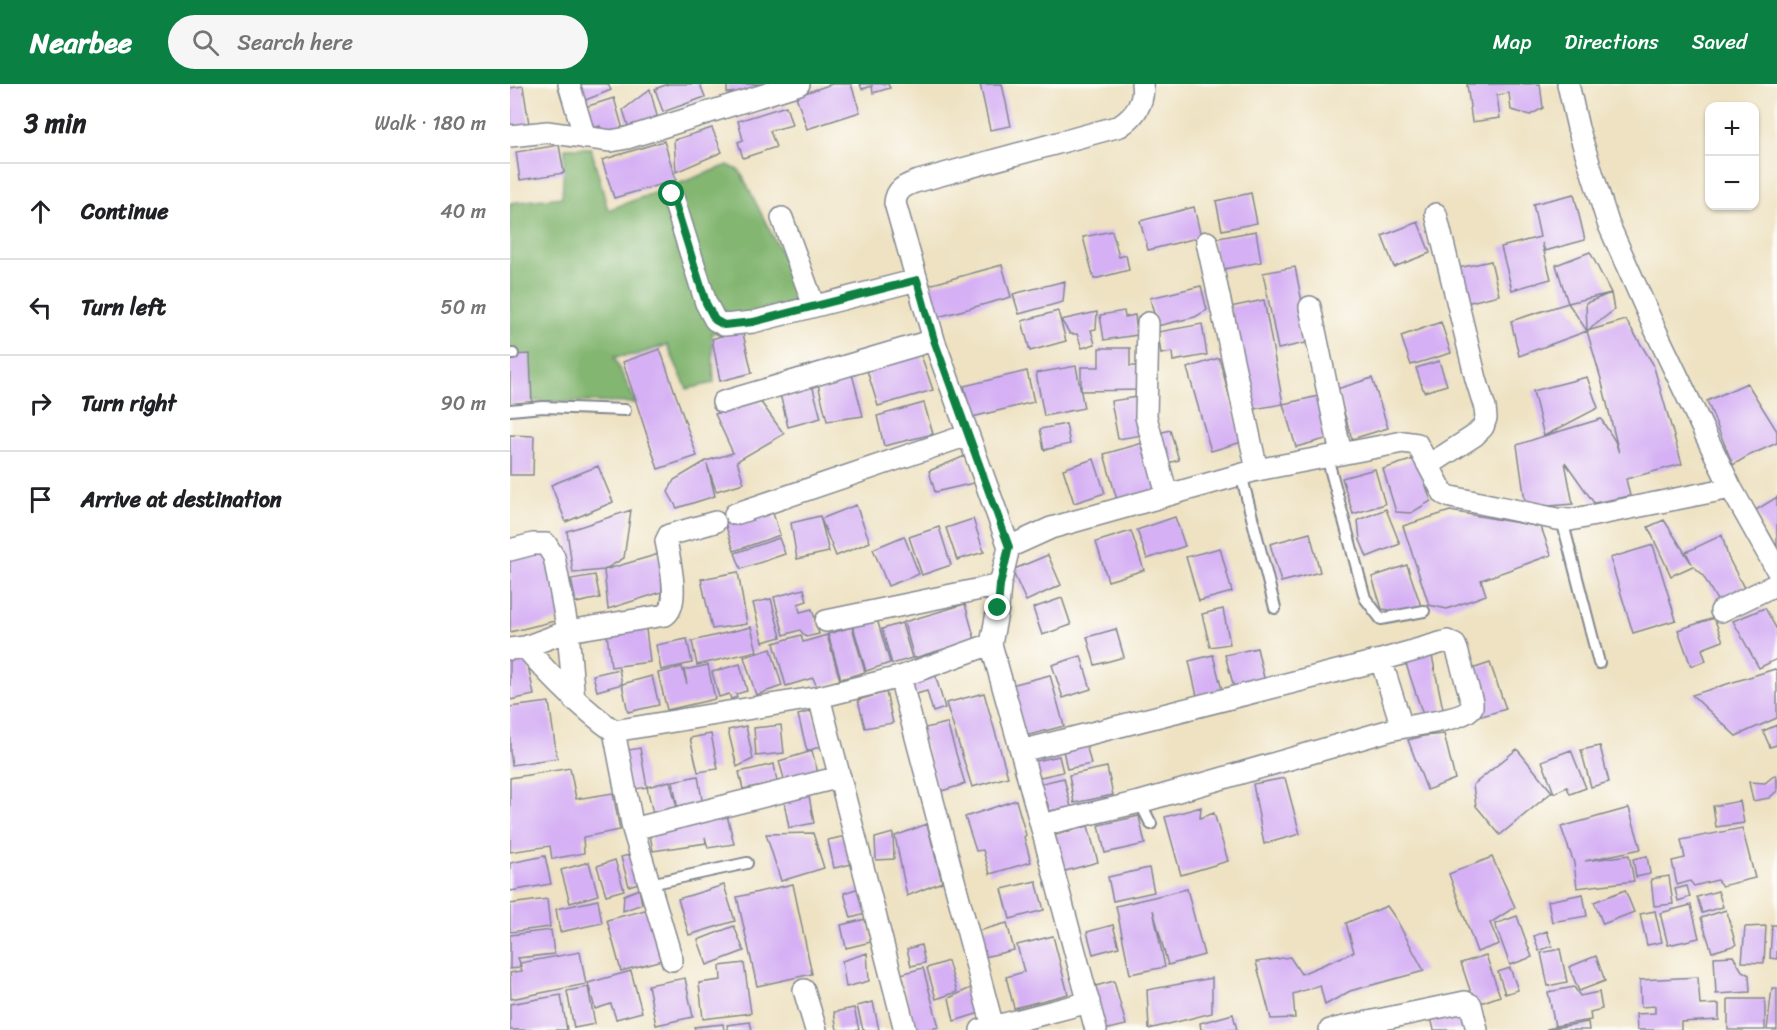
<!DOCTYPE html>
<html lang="en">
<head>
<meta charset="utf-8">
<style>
	body { margin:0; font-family:Sriracha,sans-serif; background:#f6f6f6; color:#202124 }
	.controls { position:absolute; right:18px; top:18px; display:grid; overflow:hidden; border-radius:12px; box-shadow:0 2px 4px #0004 }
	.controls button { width:54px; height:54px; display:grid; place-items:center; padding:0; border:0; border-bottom:2px solid #e0e0e0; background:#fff; color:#202124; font:30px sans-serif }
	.stop { position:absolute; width:18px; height:18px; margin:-14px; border:4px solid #0b8043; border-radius:50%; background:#fff }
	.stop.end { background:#0b8043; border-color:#fff; box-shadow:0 2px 6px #0008 }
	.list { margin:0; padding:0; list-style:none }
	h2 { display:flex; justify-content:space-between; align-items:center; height:78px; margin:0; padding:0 24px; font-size:26px }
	h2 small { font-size:20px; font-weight:400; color:#757577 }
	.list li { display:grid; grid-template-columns:39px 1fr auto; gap:18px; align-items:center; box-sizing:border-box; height:96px; padding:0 24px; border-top:2px solid #e0e0e0 }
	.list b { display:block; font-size:22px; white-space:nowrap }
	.list em { font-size:20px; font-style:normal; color:#757577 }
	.icon { flex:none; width:33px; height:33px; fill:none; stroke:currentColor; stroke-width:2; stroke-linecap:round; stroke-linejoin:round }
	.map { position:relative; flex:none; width:1267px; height:946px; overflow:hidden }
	header { display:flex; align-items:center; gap:36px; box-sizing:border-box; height:84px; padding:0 30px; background:#0b8043; color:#fff }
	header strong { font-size:28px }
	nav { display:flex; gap:33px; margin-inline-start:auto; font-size:21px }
	.search { width:420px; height:54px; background:#f6f6f6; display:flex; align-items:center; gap:15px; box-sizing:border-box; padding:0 21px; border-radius:33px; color:#757577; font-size:22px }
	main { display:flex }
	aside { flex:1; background:#fff }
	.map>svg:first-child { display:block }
	.forest { fill:#83b671; stroke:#4f7268; stroke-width:1.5 }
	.building { fill:#d5b0f4; fill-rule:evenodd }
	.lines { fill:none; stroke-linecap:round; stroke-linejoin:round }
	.service-casing { stroke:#848890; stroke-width:14 }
	.minor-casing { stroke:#848890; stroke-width:24 }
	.service { stroke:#fff; stroke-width:10 }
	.minor { stroke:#fff; stroke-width:21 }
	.route { stroke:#0b8043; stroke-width:8 }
</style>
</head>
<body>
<header>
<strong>Nearbee</strong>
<div class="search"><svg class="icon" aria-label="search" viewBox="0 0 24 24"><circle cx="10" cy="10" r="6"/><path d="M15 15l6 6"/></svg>Search here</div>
<nav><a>Map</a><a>Directions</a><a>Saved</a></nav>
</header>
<main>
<aside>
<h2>3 min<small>Walk · 180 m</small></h2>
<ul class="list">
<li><svg class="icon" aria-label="ahead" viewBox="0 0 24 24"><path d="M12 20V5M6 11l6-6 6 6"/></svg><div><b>Continue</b></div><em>40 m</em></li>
<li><svg class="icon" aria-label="left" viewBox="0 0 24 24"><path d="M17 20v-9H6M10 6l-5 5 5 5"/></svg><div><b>Turn left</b></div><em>50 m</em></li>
<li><svg class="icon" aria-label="right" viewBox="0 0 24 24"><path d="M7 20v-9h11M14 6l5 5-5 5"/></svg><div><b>Turn right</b></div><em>90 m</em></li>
<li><svg class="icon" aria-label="arrive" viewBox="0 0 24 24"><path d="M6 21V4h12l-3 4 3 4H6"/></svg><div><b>Arrive at destination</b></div></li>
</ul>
</aside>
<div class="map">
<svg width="1267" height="946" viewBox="0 0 1267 946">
	<rect width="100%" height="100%" fill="#fdfcf7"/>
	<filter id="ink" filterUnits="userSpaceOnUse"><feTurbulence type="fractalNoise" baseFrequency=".0167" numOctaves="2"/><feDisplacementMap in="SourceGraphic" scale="12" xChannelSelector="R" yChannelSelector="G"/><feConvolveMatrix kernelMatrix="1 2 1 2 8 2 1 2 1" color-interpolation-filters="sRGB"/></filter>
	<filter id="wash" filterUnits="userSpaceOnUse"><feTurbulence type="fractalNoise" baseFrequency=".008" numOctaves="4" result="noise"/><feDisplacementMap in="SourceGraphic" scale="24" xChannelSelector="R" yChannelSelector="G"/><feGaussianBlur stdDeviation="1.35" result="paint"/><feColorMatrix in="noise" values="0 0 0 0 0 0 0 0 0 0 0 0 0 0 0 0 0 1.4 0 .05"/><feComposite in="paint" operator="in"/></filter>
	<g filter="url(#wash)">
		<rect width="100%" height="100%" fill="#eee2c2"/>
		<path class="forest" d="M55 64H81L98 126 218 81 230 87 302 231 202 249 204 299 177 305 157 261 125 271 104 273 126 319 14 317 0 274V119L52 113Z"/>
		<g id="blocks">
			<path class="building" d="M66 0H98L101 6 73 17Z
				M158 0H190L195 13 153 28 145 5Z
				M217 0H269L270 5 217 9Z
				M322 0H341L350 28 297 45 286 12Z
				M350 0H378L380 4 363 9 362 2 352 5Z
				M470 0H492L501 42 480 46Z
				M957 0H1030L1033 24 1020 31 1001 26 999 9 987 11 990 34 962 38Z
				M13 2 19 40 0 43V4Z
				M140 5 147 32 119 44 113 26Z
				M104 14 114 49 104 52 103 46 92 49 90 42 81 45 75 23Z
				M276 22 282 41 260 47 266 63 233 74 228 58 233 56 228 37Z
				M202 44 212 68 166 88 164 56Z
				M154 57 166 96 104 114 92 76Z
				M49 61 54 89 10 96 6 68Z
				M741 109 747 139 712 146 706 117Z
				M1064 110 1075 156 1035 167 1032 159 1041 195 1002 206 991 163 1030 153 1023 120Z
				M684 123 691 153 638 166 630 137Z
				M908 138 920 169 884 183 872 152Z
				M602 147 609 173 616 171 619 186 584 195 573 153Z
				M746 147 751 178 708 186 703 155Z
				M1080 168 1101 209 1104 226 1077 247 1009 272 1001 237 1058 219 1046 181ZM1101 209 1076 219 1077 247 1058 219Z
				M981 177 989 211 956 219 948 184Z
				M492 181 501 213 428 233 419 201Z
				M785 183 800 258 768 265 753 189Z
				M555 197 553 218 509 230 503 210Z
				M691 202 697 226 685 233 647 242 640 214Z
				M754 216 773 320 738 326 720 223Z
				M548 227 556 257 520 267 512 237Z
				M614 227 615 233 625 231 627 251 594 256 590 231Z
				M587 228 586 245 581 246 585 260 572 264 567 250H560L551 236Z
				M1116 236 1143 280 1172 380 1116 395 1120 412 1084 419 1055 378 1063 420 1016 424 1007 361 1034 352 1023 307 1077 293 1088 324 1034 352 1091 335 1105 357 1109 369 1091 295 1077 247Z
				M931 238 941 269 901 281 891 252Z
				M692 240 697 271 663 277 662 268 651 270 648 248Z
				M232 245 242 289 210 297 202 255Z
				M589 264H620V282H630L631 306 571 307V283H589Z
				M150 265 187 372 148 385 113 278Z
				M410 268 423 306 368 322 356 283Z
				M20 270 22 319 0 320V271Z
				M709 274 732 358 701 367 677 284Z
				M929 277 937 301 914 308 906 284Z
				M566 282 574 324 534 332 526 289Z
				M341 286 353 332 317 337 307 296Z
				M517 287 524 318 462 333 454 302Z
				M862 294 878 344 842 355 827 305Z
				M1237 299 1267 347V359L1238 372 1223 381 1197 317Z
				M302 301 311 334 278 343 270 310Z
				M809 312 819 354 786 363 773 320Z
				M627 313 633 351 608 355 601 317Z
				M250 317 274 350 227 377 234 399 206 407 197 380 205 412 167 424 158 408 164 396 196 377 223 369 205 330Z
				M414 319 423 350 374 362 367 332Z
				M556 340 560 360 534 366 530 345Z
				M660 346 669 376 651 381 642 351Z
				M0 351 24 352 23 391H0Z
				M640 357 653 405 607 416 594 370Z
				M455 372 464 399 425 408 419 387Z
				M907 374 921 417 901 429 886 428 873 385Z
				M584 375 595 409 564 419 553 385Z
				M88 382 103 418 56 438 41 401Z
				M865 385 875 420 843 430 832 394Z
				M1267 413V463L1246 426Z
				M260 420 270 451 224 467 214 436Z
				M346 421 360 458 326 472 311 435Z
				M876 425 890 460 857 473 850 456 848 436Z
				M121 426 114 474 94 486 63 489 57 447Z
				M940 427 1031 443 1041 471 971 496 976 511 937 525 919 521 893 442Z
				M310 432 319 468 287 475 281 439Z
				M665 433 675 462 637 475 627 446Z
				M463 435 474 468 447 476 436 444Z
				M1154 436 1182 480 1176 468 1212 451 1218 473 1234 504 1208 518 1192 490 1183 482 1161 492 1138 443Z
				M429 443 441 481 412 491 399 453Z
				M621 447 634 486 598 497 586 458Z
				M800 449 810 488 771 498 760 460Z
				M394 452 409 490 378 502 363 465Z
				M269 454 275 470 231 485 225 469Z
				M1143 461 1166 536 1123 549 1100 474Z
				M35 463 53 535 0 548V473Z
				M710 464 722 508 689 517 676 473Z
				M149 470 158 506 98 525 94 486Z
				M538 471 551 501 516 517 502 486Z
				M897 481 911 522 894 528 872 525 862 493Z
				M228 488 237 540 202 545 191 495Z
				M85 491 90 514 66 519 61 495Z
				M294 505 297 517 288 520 290 528 302 525 309 550 296 553 290 546 274 551 264 513Z
				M552 514 561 541 532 551 523 524Z
				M261 515 271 553 253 558 243 519Z
				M455 520 465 556 404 574 394 538Z
				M1255 524 1267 546V575L1249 584 1223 537Z
				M713 525 720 560 700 563 692 530Z
				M1204 534 1213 557 1192 565 1196 577 1181 582 1168 546Z
				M367 535 380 579 356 587 343 542Z
				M135 537 140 578 101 583 96 542Z
				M392 539 402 574 382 580 372 545Z
				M241 543 247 567 187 581 182 557Z
				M342 543 355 588 331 595 318 550Z
				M606 545 614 573 585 581 577 553Z
				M291 551 293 558 317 551 330 596 307 603 303 594 276 602 264 559Z
				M177 555 182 579 151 586 146 561Z
				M747 564 755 598 725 607 715 571Z
				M261 565 272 602 246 611 234 573Z
				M921 567 933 625 914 634 894 574Z
				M16 571 24 611 0 616V574Z
				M703 571 712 606 687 612 679 577Z
				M571 572 581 605 553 614 542 581Z
				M980 579 996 625 972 632 956 587Z
				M230 580 237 607 226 610 227 613 221 615 219 610 209 613 202 588Z
				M198 581 205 615 157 626 148 589 172 583 177 600 174 586Z
				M109 585 112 600 87 607 83 591Z
				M1265 585 1267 588V634L1226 652 1182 611Z
				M425 590 435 624 423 628 417 607 403 611 399 597Z
				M540 591 554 642 515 652 501 601Z
				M142 592 149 621 118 628 112 600Z
				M376 608 383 639 355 644 348 616Z
				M474 609 498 693 462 703 436 619Z
				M39 618 47 674 2 681 0 667V623Z
				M302 627 312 662 297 667 288 631Z
				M437 639 455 700 428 708 411 645Z
				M271 641 274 669 246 672 244 644Z
				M1267 641V661L1260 663 1253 647Z
				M236 642 243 675 227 683 218 646Z
				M201 650 208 685 188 688 180 654Z
				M934 650 945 695 917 706 898 656 914 652Z
				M575 656 581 680 557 685 552 662Z
				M1090 662 1099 698 1081 703 1071 666Z
				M130 664 137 703 160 697 168 727 163 697 188 692 193 722 168 727 143 730 137 703 120 706 113 667Z
				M1007 665 1042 708 990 751 966 722 963 701Z
				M1061 666 1076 704 1060 710 1057 703 1044 709 1032 677Z
				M302 667 308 689 275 698 269 677Z
				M549 672 553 688 526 694 522 678Z
				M264 680 267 698 233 705 229 688Z
				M597 683 603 711 564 719 559 691Z
				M60 684 66 715 103 709 110 746 73 753 74 769 42 775 40 762 0 768V694Z
				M1265 691 1267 696V707L1259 714 1243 717 1239 698 1255 699Z
				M554 694 561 723 540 727 536 715H532L528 700Z
				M775 694 790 750 754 760 743 700Z
				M298 707 304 739 279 744 273 712Z
				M506 716 516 751 514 753 521 778 480 790 473 766 466 767 455 733Z
				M1230 717 1234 739 1206 743 1203 722Z
				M691 723 690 734 704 729 718 777 671 791 655 733Z
				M1119 724 1131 765 1075 777 1119 771 1124 797 1067 804 1064 779 1051 743Z
				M216 727 224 760 198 764 195 753 196 759 143 767 139 746Z
				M629 732 635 760 595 769 589 741Z
				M417 740 432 798 397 812 385 752Z
				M578 742 588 778 548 789 539 753Z
				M1232 744 1245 794 1212 802 1207 796 1184 802 1180 797 1167 801 1162 777 1175 774 1171 756Z
				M303 749 314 784 271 797 256 750Z
				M383 749 384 775 366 776 365 754Z
				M336 752 342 780 324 784 318 756Z
				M127 769 135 797 119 802 111 773Z
				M35 772 41 800 0 807V779Z
				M1137 772 1140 790 1126 793 1123 775Z
				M982 773 1005 823 980 839 989 860 967 868 939 790Z
				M105 776 114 806 96 811 87 782Z
				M79 778 88 811 60 819 51 786Z
				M639 784 644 808 603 817 598 793Z
				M1159 792 1163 820 1144 822 1141 795Z
				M526 797 534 826 500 835 492 805Z
				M283 800 302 890 247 902 227 813Z
				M214 801 225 837 179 851 168 815Z
				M1177 802 1180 813 1168 817 1165 805Z
				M352 803 359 829 341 834 334 809Z
				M129 805 132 820 113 827 114 811Z
				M677 805 694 871 658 881 643 826 655 883 620 890 606 822Z
				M1115 806 1124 828 1093 840 1084 818Z
				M1208 807 1213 823 1192 829 1187 813Z
				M1073 810 1077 832 1042 838 1038 817Z
				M37 815 40 843 0 848V820Z
				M88 816 92 839 50 848 46 825Z
				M1181 821 1189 854 1158 861 1150 829Z
				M877 822 886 835 914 887 840 907 815 921 810 901 783 910 785 934 761 935 746 878 780 873 791 890 844 868 836 839Z
				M139 825 152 876 111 887 97 836Z
				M1216 826 1226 861 1202 868 1191 834Z
				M1145 827 1152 858 1137 861 1130 830Z
				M1007 832 1022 873 1000 881 985 840Z
				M356 835 361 858 336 864 331 841Z
				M497 839 504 866 474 873 468 847Z
				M603 841 609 863 583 870 577 848Z
				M1262 841H1267V875L1260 874Z
				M224 842 234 867 197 881 188 856Z
				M1256 842 1254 879 1232 878 1235 843Z
				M41 846 44 870 8 874 10 879 9 884 0 885V851Z
				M1037 847 1042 862 1029 867 1024 852Z
				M543 852 558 910 504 924 496 893 514 888 507 861Z
				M411 861 415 879 401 882 397 865Z
				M1050 865 1057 898 1038 902 1031 869Z
				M70 868 76 900 1 915 0 889 12 887 10 879Z
				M357 869 359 897 336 903 332 877Z
				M976 871 990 912 965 921 951 879Z
				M1086 872 1095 897 1069 907 1059 883Z
				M1223 872 1232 887 1239 891 1240 908 1206 910 1204 873Z
				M438 877 447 908 426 915 417 884Z
				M234 879 241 929 193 935 189 899 211 896 210 882Z
				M413 884 429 943 416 946H406L391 890Z
				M1000 884 1008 906 995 910 988 888Z
				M121 887 132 928 106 935 101 920 85 925 78 899Z
				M1188 893 1190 921 1209 920V936L1171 938V946H1127L1126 930 1145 929V922L1131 923 1130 896Z
				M175 894 183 933 146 941 138 901Z
				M702 894V929L639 945 637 906Z
				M604 897 616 941 594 946 582 903Z
				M465 902 473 928 444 937 439 914Z
				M78 903 85 940 64 944 57 907Z
				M1064 903 1070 912 1089 908 1092 925 1080 928 1081 936 1045 942 1038 908Z
				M1262 904H1267V946H1257Z
				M51 911 57 946H0V920Z
				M1218 915H1255V946H1218Z
				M363 918 369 946H353L347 922Z
				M344 924 349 946H327L324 928Z
				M952 927 956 946H924L921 934Z
				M723 930 727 946H691L690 939Z
				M240 938 242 946H218L217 941Z
				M1078 938 1079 946H1037V945Z
				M213 940 214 946H185L184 943Z"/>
		</g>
	</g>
	<g filter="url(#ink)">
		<use href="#blocks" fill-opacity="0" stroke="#848890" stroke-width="1.5"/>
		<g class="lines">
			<g class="service-casing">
				<path id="service" d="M0 270H3
					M0 326 33 323 115 326
					M817 373 855 514 871 535 914 527
					M731 390 765 524
					M1052 436 1089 579
					M630 718 641 740
					M140 800 237 779"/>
			</g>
			<g class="minor-casing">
				<path id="minor" d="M59 0 75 54
					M1058 0 1068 44 1098 139 1144 243 1221 404 1267 486
					M0 52 37 48 101 57 117 54 289 0
					M162 110 196 219 205 236 214 241 243 238 407 196
					M272 134 304 222
					M697 158 747 386
					M800 223 831 370
					M638 239 636 333 657 411
					M213 318 424 256
					M919 381 964 352 973 343 976 334 975 324 966 295 926 130
					M225 430 458 351
					M499 463 541 444 747 386 893 358 907 360 930 403 934 410 941 413 1047 435 1060 436 1221 404
					M0 466 23 460H36L44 473 58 547 15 563 0 565
					M1211 527 1267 500
					M316 537 490 501
					M15 563C42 594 70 623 104 647L309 613 390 593 481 560
					M871 576 892 643
					M390 593 483 943
					M309 613 395 946
					M64 616 58 547 155 531C171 521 159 473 156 457L159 451 205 438
					M104 647 123 745 162 876
					M511 667 871 576 937 557 945 561 947 566 962 618V623C954 637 901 641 884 645L630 718 531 741
					M123 745 330 693
					M294 906 306 946
					M471 946 579 918
					M586 946 511 667 481 560 488 524 490 501 499 463 424 256 385 119C386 106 394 102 405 98L610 42C625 32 635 18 632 0
					M820 946 955 918 961 921 967 946"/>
			</g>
			<use href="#service" class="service"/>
			<use href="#minor" class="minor"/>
		</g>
	</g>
	<g class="lines" filter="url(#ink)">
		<path class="route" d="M162 110 196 219 205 236 214 241 243 238 407 196 424 256 499 463 490 501 488 524"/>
	</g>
</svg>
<div class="controls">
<button>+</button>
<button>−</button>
</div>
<div class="stop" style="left:162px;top:110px"></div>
<div class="stop end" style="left:488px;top:524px"></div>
</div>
</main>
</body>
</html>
